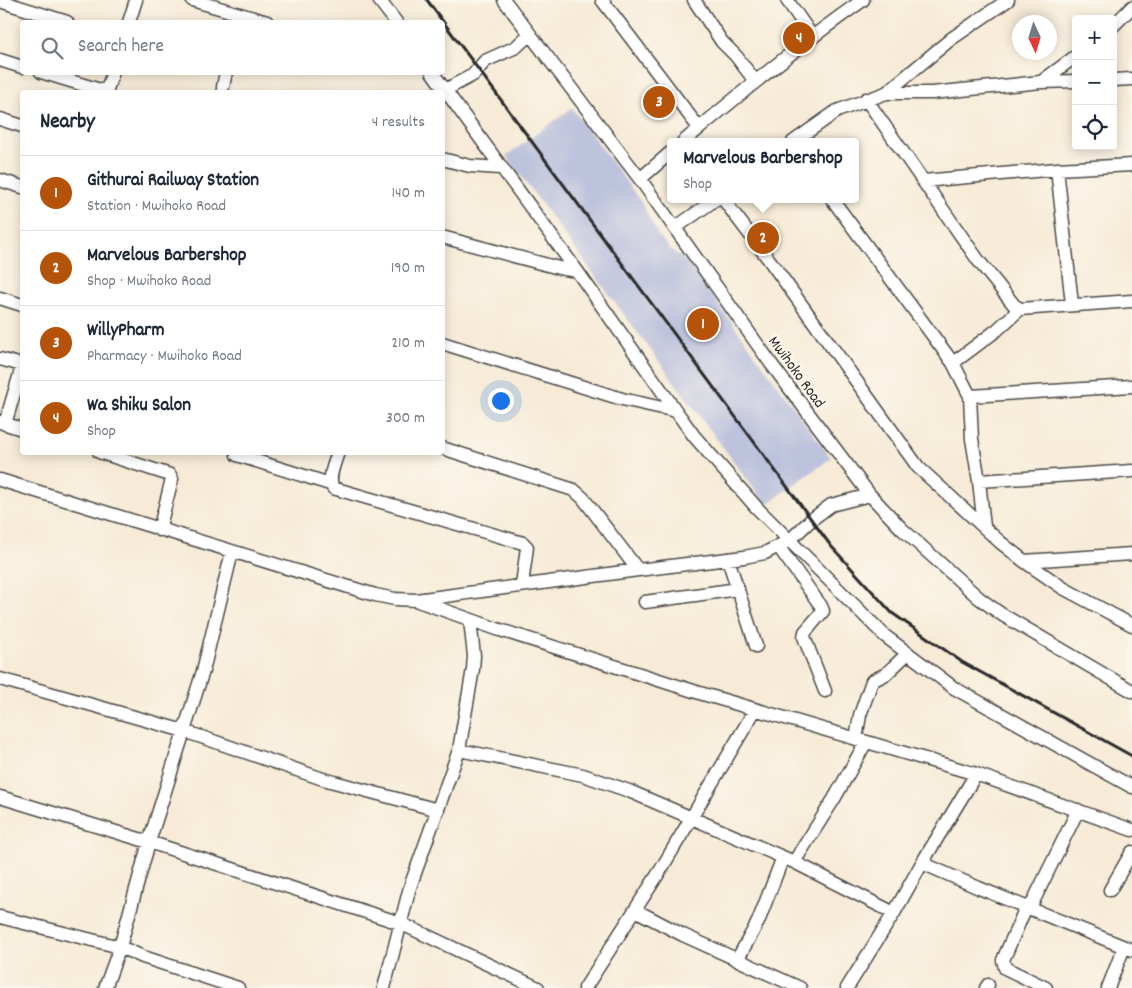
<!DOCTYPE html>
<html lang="en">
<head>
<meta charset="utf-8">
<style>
	body { margin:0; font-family:Dekko,sans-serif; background:#f6f6f7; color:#1f2937 }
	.controls { position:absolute; right:15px; top:15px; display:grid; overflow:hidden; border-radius:5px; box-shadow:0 2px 12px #0003 }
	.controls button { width:45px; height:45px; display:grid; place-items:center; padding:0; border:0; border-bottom:1px solid #e0e1e3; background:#fff; color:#1f2937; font:25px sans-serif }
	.compass { position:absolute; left:1012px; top:15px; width:45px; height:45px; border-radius:50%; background:#fff; box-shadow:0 2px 12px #0003; rotate:176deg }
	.you { position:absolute; left:500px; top:400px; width:18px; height:18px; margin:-12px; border:4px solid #fff; border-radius:50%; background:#1a73e8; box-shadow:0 0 0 8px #1a73e833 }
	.badge { display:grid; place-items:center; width:32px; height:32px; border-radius:50%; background:#b45309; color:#fff; font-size:16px; font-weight:700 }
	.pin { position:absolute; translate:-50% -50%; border:2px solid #fff; box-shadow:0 1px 5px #0006 }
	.popup { position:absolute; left:667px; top:138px; width:192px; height:65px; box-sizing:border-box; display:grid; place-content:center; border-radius:5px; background:#fff; filter:drop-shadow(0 1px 4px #0005); font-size:16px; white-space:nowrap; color:#747a83 }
	.popup b { font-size:19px; color:#1f2937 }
	.popup::after { content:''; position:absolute; left:50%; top:100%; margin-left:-10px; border:10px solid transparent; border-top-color:#fff }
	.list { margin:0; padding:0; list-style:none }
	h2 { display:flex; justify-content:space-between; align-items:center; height:65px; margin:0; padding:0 20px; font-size:21px }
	h2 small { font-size:16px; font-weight:400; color:#747a83 }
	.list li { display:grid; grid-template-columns:32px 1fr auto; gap:15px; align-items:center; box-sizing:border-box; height:75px; padding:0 20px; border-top:1px solid #e0e1e3 }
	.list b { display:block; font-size:19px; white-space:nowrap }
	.list p { margin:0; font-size:16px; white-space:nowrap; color:#747a83 }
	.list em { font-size:16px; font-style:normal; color:#747a83 }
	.icon { flex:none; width:28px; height:28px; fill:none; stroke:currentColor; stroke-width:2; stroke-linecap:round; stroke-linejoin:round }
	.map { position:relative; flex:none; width:1132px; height:988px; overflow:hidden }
	.search { position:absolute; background:#fff; box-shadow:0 2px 12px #0003; left:20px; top:20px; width:425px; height:55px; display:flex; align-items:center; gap:12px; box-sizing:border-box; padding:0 18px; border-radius:5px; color:#747a83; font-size:19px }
	.panel { position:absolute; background:#fff; box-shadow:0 2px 12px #0003; left:20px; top:90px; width:425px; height:365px; border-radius:5px }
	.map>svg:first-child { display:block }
	.railway { fill:#bec3dd }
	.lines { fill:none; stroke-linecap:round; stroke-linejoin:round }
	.minor-casing { stroke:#4a4845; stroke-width:15 }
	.minor { stroke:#fff; stroke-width:12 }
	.rail { stroke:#2b2b2b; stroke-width:3 }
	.labels { text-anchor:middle; stroke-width:5; stroke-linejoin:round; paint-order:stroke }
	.street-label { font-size:16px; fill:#2b2b2b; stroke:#fbf7ec }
</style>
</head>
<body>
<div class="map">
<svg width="1132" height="988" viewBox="0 0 1132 988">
	<rect width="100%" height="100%" fill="#fbf7ec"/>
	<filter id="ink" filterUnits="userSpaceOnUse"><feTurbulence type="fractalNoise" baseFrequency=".02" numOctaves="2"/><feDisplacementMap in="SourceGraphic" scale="10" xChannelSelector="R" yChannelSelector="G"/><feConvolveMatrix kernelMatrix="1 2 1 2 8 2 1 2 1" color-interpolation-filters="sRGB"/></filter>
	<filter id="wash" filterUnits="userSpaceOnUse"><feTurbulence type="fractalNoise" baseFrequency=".0096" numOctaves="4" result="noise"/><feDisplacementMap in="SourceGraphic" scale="20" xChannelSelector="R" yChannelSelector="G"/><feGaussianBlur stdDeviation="1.12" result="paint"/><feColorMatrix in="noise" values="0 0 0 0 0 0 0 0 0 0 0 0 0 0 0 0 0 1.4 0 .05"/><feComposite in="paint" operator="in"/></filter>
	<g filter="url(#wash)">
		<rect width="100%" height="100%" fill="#f7ebd7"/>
		<path class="railway" d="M572 108 642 203 658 235 671 250 686 260 831 458 766 505 506 156Z"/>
	</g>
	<g filter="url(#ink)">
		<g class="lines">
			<g class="minor-casing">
				<path id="minor" d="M192 0 267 22
					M379 0 396 22
					M504 0 640 179 772 365 870 495 902 529 979 598 1001 614 1132 691
					M602 0 699 128
					M694 0 722 42 736 56 755 81
					M787 0 812 36
					M0 1 67 22
					M129 22 136 0
					M1113 26 1132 7
					M0 60 22 67
					M41 72 107 92
					M432 72 577 271 676 411 694 436 757 508 885 636 954 688 1132 787
					M1113 80 1132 79
					M1041 82 1076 56
					M223 87 226 72
					M445 90 473 75 485 61 516 47 530 34
					M106 92 113 72
					M886 93 951 39 1008 0
					M866 99 978 260 1014 305 1020 309 1132 301
					M0 119 22 126
					M683 142C742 92 800 44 863 0
					M793 142 837 111 886 93H932L1041 82 1076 81
					M442 159 470 166 500 168
					M1057 169 1072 304
					M640 179 670 153
					M0 180 22 187
					M923 181 1057 169 1132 165
					M723 199 770 261 918 467 1000 542 1024 561 1063 588 1132 625
					M832 199 953 363 970 396 972 439 979 481 984 527
					M675 228 716 199
					M442 237 559 268 577 271
					M0 298 22 305
					M442 343 622 399 676 411
					M0 359 22 365
					M953 363 997 330 1020 309
					M970 396 1132 386
					M0 422 22 429
					M5 424 22 367
					M442 448 574 490 583 498 638 570
					M99 452 170 475 172 479 159 530
					M338 452C335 463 327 478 333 488L523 543 527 547 522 585
					M237 455 330 484
					M0 480 375 595 395 599 416 600 638 570 744 557 765 553 790 540 811 520 831 505 870 495
					M979 481 1132 471
					M778 546 821 606 823 611 805 632 804 637 825 691
					M728 559 756 646
					M1024 561 1132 554
					M418 601 497 629 703 694 976 774 1132 830
					M645 602 738 589
					M0 679 184 731 323 779 438 810
					M856 739 860 715 872 681 886 674 908 653
					M459 750 583 775 629 791 794 862 894 913
					M0 797 149 842 400 923 538 988
					M794 862 834 799 866 742
					M922 863 979 888 1132 950
					M1110 890 1132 852
					M1026 907 1003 960 1005 968 1046 988
					M1030 908 1078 810
					M635 910 683 935 800 988
					M0 917 120 947 143 957 238 988
					M737 960 758 922 783 857
					M105 988 120 947 149 842 203 671 232 552
					M384 988 410 887 459 750 473 669 474 656 470 620
					M585 988 660 871 755 710
					M847 988 894 913 922 863 976 774
					M986 988 988 985
					M1108 988 1124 947"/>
			</g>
			<use href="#minor" class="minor"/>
			<path class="rail" d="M427 0 831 546 892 613 962 662 1132 756"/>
		</g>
	</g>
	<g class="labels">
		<g class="street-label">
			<text transform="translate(798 371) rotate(54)" y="6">Mwihoko Road</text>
		</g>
	</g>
</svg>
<div class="controls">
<button>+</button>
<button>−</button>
<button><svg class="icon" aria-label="locate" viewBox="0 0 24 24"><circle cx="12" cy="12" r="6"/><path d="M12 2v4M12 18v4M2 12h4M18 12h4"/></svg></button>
</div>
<svg class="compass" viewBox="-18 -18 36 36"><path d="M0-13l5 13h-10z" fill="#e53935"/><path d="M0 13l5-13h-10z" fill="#747a83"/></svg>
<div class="you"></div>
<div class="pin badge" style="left:703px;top:324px">1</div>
<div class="pin badge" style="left:763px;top:238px">2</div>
<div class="popup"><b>Marvelous Barbershop</b>Shop</div>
<div class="pin badge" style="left:659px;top:102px">3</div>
<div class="pin badge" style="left:799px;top:38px">4</div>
<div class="search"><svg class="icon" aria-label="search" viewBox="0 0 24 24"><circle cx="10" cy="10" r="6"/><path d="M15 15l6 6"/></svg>Search here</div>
<section class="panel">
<h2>Nearby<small>4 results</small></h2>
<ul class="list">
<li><span class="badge">1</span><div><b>Githurai Railway Station</b><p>Station · Mwihoko Road</p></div><em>140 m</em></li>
<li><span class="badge">2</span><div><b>Marvelous Barbershop</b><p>Shop · Mwihoko Road</p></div><em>190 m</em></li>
<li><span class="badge">3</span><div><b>WillyPharm</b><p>Pharmacy · Mwihoko Road</p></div><em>210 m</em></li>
<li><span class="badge">4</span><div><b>Wa Shiku Salon</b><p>Shop</p></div><em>300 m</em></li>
</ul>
</section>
</div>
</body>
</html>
